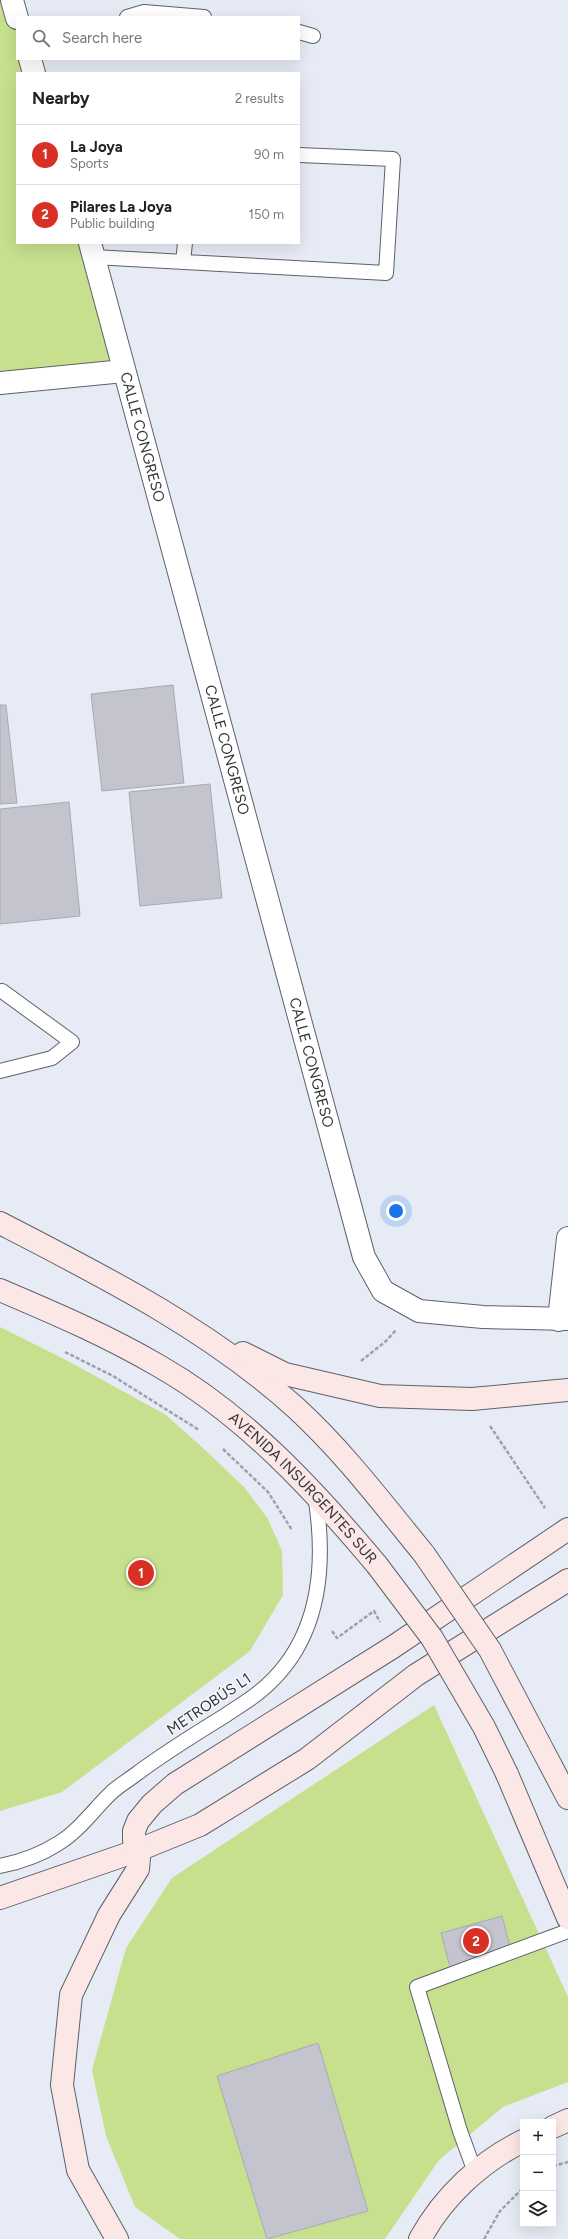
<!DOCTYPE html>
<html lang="en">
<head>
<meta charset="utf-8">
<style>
	body { margin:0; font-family:Figtree,sans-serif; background:#f6f6f6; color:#222 }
	.controls { position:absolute; right:12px; bottom:12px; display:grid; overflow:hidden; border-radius:0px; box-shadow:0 4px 16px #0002 }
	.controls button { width:36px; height:36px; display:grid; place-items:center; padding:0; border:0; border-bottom:1px solid #e0e0e0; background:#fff; color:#222; font:20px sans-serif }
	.you { position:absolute; left:396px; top:1211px; width:14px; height:14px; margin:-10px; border:3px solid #fff; border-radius:50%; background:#1a73e8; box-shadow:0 0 0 6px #1a73e833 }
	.badge { display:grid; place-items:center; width:26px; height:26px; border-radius:50%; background:#d93025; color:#fff; font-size:13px; font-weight:700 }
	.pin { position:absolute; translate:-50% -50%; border:2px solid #fff; box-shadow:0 1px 4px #0006 }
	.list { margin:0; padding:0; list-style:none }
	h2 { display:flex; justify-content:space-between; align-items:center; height:52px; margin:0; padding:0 16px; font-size:17px }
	h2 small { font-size:13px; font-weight:400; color:#767676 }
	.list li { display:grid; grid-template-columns:26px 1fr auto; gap:12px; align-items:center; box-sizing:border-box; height:60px; padding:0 16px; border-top:1px solid #e0e0e0 }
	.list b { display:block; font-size:15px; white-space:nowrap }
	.list p { margin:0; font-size:13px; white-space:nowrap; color:#767676 }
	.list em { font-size:13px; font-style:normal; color:#767676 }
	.icon { flex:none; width:22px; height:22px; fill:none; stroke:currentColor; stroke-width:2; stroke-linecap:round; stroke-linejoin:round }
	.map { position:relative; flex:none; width:568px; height:2239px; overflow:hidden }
	.search { position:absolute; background:#fff; box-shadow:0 4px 16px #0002; left:16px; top:16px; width:284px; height:44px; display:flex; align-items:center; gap:10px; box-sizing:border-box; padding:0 14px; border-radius:0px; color:#767676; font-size:15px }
	.panel { position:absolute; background:#fff; box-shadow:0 4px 16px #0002; left:16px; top:72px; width:284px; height:172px; border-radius:0px }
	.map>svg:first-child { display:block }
	.green { fill:#c6e08e }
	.building { fill:#c4c4ce; stroke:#a9a9b3 }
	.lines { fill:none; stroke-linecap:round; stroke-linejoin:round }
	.lane-casing { stroke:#5e616a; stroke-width:16 }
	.street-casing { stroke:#5e616a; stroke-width:24 }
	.secondary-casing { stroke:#5e616a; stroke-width:24 }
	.path { stroke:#9ea1a9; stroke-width:2.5; stroke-dasharray:4 2; stroke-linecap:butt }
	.lane { stroke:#fff; stroke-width:14 }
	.street { stroke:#fff; stroke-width:22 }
	.secondary { stroke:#fbe7e5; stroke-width:22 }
	.secondary-bridge-casing { stroke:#5e616a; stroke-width:24; stroke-linecap:butt }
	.secondary-bridge { stroke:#fbe7e5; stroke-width:22 }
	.labels { text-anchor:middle; stroke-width:3; stroke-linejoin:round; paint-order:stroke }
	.street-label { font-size:15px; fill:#333539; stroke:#f6f8fe }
</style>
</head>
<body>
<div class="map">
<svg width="568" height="2239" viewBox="0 0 568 2239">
	<rect width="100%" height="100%" fill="#e7ebf5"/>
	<path class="green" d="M0 0H9L17 29V59H26L31 73H17V243H87L119 364 0 376Z
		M0 1327 68 1361 166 1415 204 1449 244 1487 268 1519 282 1551 283 1595 250 1651 62 1792 0 1811Z
		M434 1705 568 1997V2082L503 2107 439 2160 385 2239H180L135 2207 106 2136 92 2070 126 1948 172 1878Z"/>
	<path class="building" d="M173 685 184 783 102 791 91 694Z
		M0 705H6L17 803 0 804Z
		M210 784 222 898 140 906 129 792Z
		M69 802 80 916 0 924V809Z
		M502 1916 511 1950 450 1967 441 1933Z
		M318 2043 368 2211 267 2239 217 2076Z"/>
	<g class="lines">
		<g class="lane-casing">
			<path id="lane" d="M127 17 144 12 204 17
				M299 32 313 36
				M94 257 386 273 393 159 299 155
				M183 262 185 243
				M0 1071 52 1058 72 1042 2 991
				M0 1866C20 1862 42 1854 59 1843 79 1831 94 1809 111 1793 118 1786 127 1781 135 1775 164 1753 195 1734 226 1715 236 1708 248 1701 258 1693 320 1644 327 1568 315 1495
				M475 2172 460 2131 417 1987 568 1931"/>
		</g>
		<g class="street-casing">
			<g id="street">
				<path d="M12 0 17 18"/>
				<path d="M30 59 34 73"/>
				<path id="s1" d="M90 243 364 1257 383 1291 419 1311 483 1317 568 1319"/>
				<path d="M0 383 124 371"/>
				<path d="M559 1320 568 1238"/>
			</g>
		</g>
		<g class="secondary-casing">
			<g id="secondary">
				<path d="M0 1223C103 1276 210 1330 296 1408 344 1452 383 1504 424 1554"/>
				<path id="s2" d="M0 1290C54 1313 108 1336 159 1366 245 1415 314 1490 377 1565"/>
				<path d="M243 1353 285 1374 380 1396 472 1399 568 1390"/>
				<path d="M539 1743 568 1798"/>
				<path d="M507 1774 568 1918"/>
				<path d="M0 1898 136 1851 200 1825 307 1759 416 1675 568 1580"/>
				<path d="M553 2127 568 2120"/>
				<path d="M117 2239 78 2170 62 2085 71 1995 109 1915 138 1869 139 1858 134 1840V1831L138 1821 152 1804 175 1784 393 1647 568 1529"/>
				<path d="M420 2239C443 2197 480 2162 523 2141"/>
			</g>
		</g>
		<path class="path" d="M65 1352 113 1376 199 1430
			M361 1361 385 1342 396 1330
			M490 1426 545 1508
			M223 1449 268 1492 292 1530
			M332 1631 337 1638 374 1611 380 1622
			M553 2166 568 2162
			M484 2239 500 2211 523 2188"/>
		<use href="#lane" class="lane"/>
		<use href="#street" class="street"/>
		<use href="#secondary" class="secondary"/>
		<g class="secondary-bridge-casing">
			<path id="secondary-bridge" d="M424 1554 490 1650 539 1743
				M377 1565 432 1638 484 1727 507 1774"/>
		</g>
		<use href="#secondary-bridge" class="secondary-bridge"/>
	</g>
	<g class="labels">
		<g class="street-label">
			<text dy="5" stroke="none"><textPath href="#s1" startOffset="201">CALLE CONGRESO</textPath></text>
			<text dy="5" stroke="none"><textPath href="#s1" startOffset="525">CALLE CONGRESO</textPath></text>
			<text dy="5" stroke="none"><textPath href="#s1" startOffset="849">CALLE CONGRESO</textPath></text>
			<text dy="5" stroke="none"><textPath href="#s2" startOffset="366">AVENIDA INSURGENTES SUR</textPath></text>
			<text transform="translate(209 1704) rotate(-34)" y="5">METROBÚS L1</text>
		</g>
	</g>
</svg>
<div class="controls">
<button>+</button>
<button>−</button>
<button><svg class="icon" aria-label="layers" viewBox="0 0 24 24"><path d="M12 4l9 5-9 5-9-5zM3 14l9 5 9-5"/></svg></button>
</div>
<div class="you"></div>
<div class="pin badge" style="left:141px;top:1573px">1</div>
<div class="pin badge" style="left:476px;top:1941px">2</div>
<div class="search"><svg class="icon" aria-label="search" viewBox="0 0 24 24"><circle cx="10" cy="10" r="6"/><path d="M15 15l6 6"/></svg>Search here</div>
<section class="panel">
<h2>Nearby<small>2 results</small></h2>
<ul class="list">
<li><span class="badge">1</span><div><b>La Joya</b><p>Sports</p></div><em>90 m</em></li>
<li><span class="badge">2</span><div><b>Pilares La Joya</b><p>Public building</p></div><em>150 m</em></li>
</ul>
</section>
</div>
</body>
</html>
